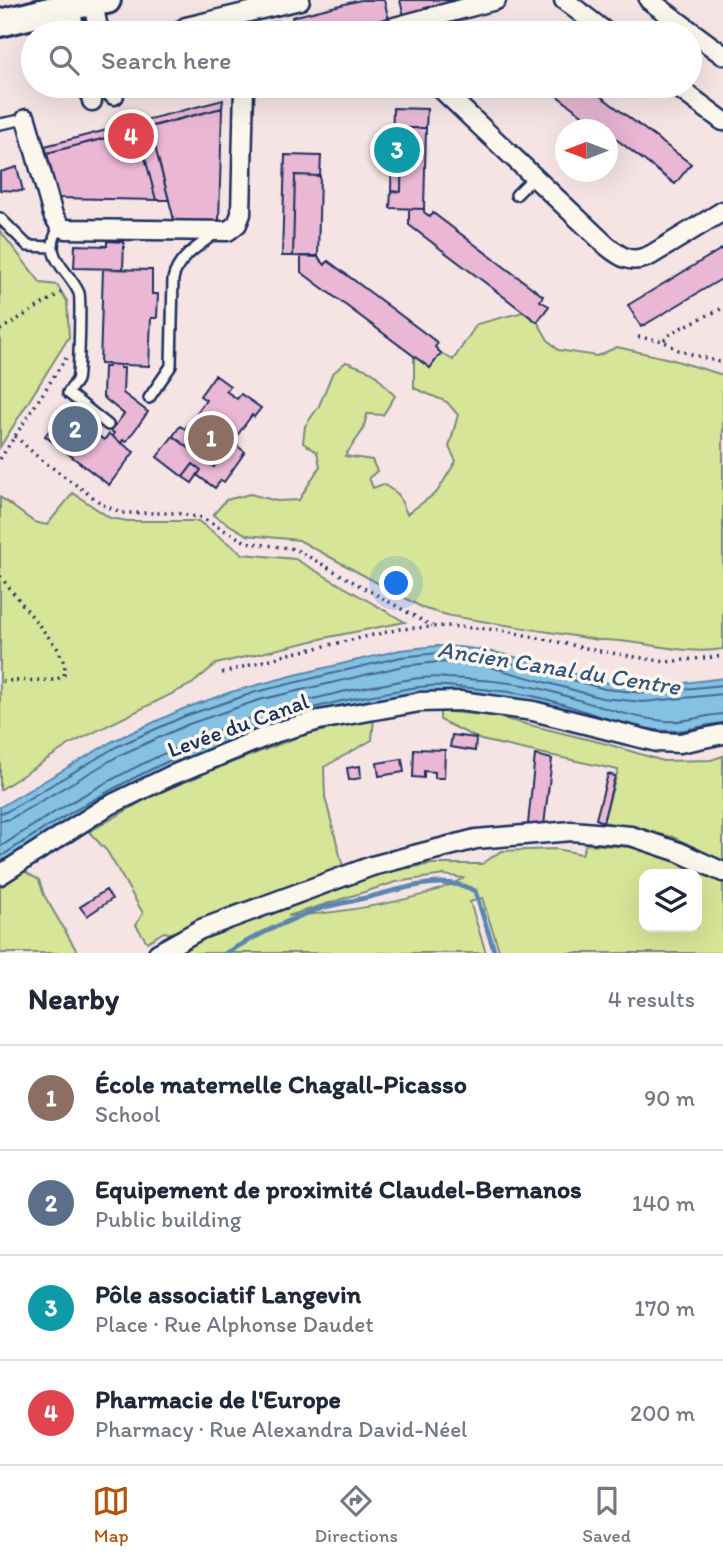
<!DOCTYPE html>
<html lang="en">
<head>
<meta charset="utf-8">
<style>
	body { margin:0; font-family:Itim,sans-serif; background:#f2f2f3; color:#1f2937 }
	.controls { position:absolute; right:21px; bottom:21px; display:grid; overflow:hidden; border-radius:14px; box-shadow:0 7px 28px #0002 }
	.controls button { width:63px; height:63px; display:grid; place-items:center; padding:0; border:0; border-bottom:2px solid #e0e1e3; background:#fff; color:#1f2937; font:35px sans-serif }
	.compass { position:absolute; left:555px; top:119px; width:63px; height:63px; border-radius:50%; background:#fff; box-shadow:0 7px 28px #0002; rotate:270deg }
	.you { position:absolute; left:397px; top:584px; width:24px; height:24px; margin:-18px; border:5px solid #fff; border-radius:50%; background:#1a73e8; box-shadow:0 0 0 10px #1a73e833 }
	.badge { display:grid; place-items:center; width:46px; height:46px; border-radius:50%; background:#b45309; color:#fff; font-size:23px; font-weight:700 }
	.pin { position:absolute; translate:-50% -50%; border:4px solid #fff; box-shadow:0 2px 7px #0006 }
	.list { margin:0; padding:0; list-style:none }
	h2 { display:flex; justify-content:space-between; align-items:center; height:91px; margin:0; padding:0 28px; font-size:30px }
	h2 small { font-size:23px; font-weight:400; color:#747a83 }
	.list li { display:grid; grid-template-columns:46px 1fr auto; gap:21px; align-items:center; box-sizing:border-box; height:105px; padding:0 28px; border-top:2px solid #e0e1e3 }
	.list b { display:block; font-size:26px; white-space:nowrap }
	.list p { margin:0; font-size:23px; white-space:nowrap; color:#747a83 }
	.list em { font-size:23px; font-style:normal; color:#747a83 }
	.icon { flex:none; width:38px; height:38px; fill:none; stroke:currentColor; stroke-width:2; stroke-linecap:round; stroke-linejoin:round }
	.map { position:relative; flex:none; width:723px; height:953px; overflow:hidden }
	.search { position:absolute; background:#fff; box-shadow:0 7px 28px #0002; left:21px; right:21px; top:21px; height:77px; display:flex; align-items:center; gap:18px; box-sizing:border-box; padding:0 24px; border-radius:38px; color:#747a83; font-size:26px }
	.sheet { height:511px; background:#fff }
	nav { display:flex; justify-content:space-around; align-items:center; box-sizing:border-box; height:98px; border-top:2px solid #e0e1e3; background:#fff; font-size:19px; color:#747a83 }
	nav a { display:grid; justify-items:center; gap:4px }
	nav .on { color:#b45309 }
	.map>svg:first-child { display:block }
	.green { fill:#d7e598; stroke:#798a7b; stroke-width:2; fill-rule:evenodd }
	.water { fill:#84c1e3; stroke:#5a87ae; stroke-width:2 }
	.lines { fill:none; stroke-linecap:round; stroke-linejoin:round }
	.shore { stroke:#456993; stroke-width:2 }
	.stream { stroke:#5a87ae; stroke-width:5 }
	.building { fill:#eab8d5; stroke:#1b2f5e; stroke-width:2 }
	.lane-casing { stroke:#1b2f5e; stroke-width:14 }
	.street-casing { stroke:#1b2f5e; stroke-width:23 }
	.secondary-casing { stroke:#1b2f5e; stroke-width:32 }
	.path { stroke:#1b2f5e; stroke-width:3.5; stroke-dasharray:2 5; stroke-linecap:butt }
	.lane { stroke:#fbf7ec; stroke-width:9 }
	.street { stroke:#fbf7ec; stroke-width:18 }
	.secondary { stroke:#fbf7ec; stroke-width:26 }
	.labels { text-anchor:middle; stroke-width:7; stroke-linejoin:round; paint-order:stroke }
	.street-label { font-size:23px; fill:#1b2f5e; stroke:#fbf7ec }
	.water-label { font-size:24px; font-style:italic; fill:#35547f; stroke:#fbf7ec }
</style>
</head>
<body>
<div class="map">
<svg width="723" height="953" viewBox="0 0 723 953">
	<rect width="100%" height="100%" fill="#f6e4e5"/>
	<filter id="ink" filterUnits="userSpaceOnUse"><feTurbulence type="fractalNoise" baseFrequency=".0143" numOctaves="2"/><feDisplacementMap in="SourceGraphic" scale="14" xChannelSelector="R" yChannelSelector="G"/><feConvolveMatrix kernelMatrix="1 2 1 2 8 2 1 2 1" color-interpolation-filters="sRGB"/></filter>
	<g filter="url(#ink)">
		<path class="green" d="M0 231 41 283 57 285 67 301 69 337 0 447Z
			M523 312 537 321 548 340 558 350 597 356 617 347 670 359 723 375V649C682 656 639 639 598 640L451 616 425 609 299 540 247 535 213 515 226 500 250 494 277 501 299 500 320 466 317 452 303 443 305 426 319 406 332 374 346 362 373 372 395 396 383 415 367 414 363 430 345 456 372 460 377 471 369 478 373 488 383 484 398 494 407 514 437 492 456 461 449 447 458 415 447 402 414 388V356L430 367 441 353 453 360 477 324Z
			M73 493 110 518 128 521H198L243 554 295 559 405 622 329 637 216 664 192 684 72 743 0 790V497L34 522 47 525Z
			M440 711 493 716 607 744 663 761 711 760 723 756V862L673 837 603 822 618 770 481 740 440 720Z
			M374 718 372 740 324 767 325 797 343 867 215 915 173 934 164 932 147 942 136 925 143 913 107 851 89 832 150 797 208 772 298 737Z
			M586 844 643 848 693 867 723 883V953H500L482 898 470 902 486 953H177L203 937 372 874 432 864H482L501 851 556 849 582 854ZM644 874H697V927H644ZM444 875 463 878C428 901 331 914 288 916L396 882Z
			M22 870 39 880 44 895 78 953H0V885Z"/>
		<path class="water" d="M437 646C497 646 548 669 605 682 644 691 684 683 723 678V730L676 738 535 704 305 717 0 866V807L113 741 183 709 231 692 291 676 400 650Z"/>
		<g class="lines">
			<path class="shore" d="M0 813 6 812 116 747 185 716 256 692 401 657 438 653 485 656 605 689 644 693 723 685
				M0 821 10 819 120 755 189 724 259 700 403 666 438 662 483 665 602 698 643 702 723 694
				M0 847C112 772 239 709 373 686 397 682 423 675 447 678 478 680 512 681 542 689 583 700 623 717 665 721 685 723 703 715 723 714
				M0 857C112 783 239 717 373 695 397 691 423 684 447 686 476 689 508 690 537 697 582 707 628 732 676 731 692 730 707 724 723 723"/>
			<path class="stream" d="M226 953C254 937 283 922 313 911 328 905 345 903 360 899 395 892 442 872 475 891L495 953"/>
		</g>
		<path class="building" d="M361 0H384L389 20 337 33H296L292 17Z
			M400 0H471L404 17Z
			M278 21 281 33H228Z
			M544 86H587L691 164 675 184 608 133V130H602Z
			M223 100 222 108 47 153 45 146Z
			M222 108 219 222 174 220 150 127Z
			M393 108 427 109 426 128H402L401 192 391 191Z
			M150 127 169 200H156L138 130Z
			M402 128H426L424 209 390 208 391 191 401 192Z
			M138 130 156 200 58 198 47 153Z
			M285 155 321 156 320 176 295 175 293 256H282Z
			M17 167 23 191 0 190V172Z
			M295 175 320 176 318 257 293 256Z
			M409 209H424V212L430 217 433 213 543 296 540 301 549 306 537 322 409 225Z
			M107 241 124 242 123 269 74 268 75 245 107 246Z
			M723 248V278L641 327 628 305Z
			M301 256H317L325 265 328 261 438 343 435 347 441 353 430 368 301 272Z
			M103 269 152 270V294H158L157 318H151L149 366 100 364Z
			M108 364 120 365V368H124L123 393 148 412 126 442 123 440 121 443 112 436 114 433 111 431 124 414 103 397 104 367H108Z
			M215 375 230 386 226 391 237 399 241 394 261 408 254 417 252 415 236 437 234 436 214 467 173 436 180 426 185 429 206 400 200 396Z
			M65 410 104 440 109 434 134 452 109 485 45 436Z
			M173 436 214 467 232 442 245 452 224 482 221 480 215 488 197 475 201 470 193 464 183 477 157 457Z
			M193 464 201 470 192 483 183 477Z
			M452 735 476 738 475 751 450 747Z
			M414 749 445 750 444 778H435V772L424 771V778L413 777Z
			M535 755 552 759 544 825 528 824Z
			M402 759 404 772 379 776 377 763Z
			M360 766 361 778 349 780 347 768Z
			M608 774 615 776 603 822 596 819Z
			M106 890 112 899 87 916 80 907Z"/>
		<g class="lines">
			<g class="lane-casing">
				<path id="lane" d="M0 124 26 119
					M516 195 534 177
					M0 218 28 246 52 247
					M60 226C40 257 68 268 79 293 81 298 79 374 77 380 75 384 70 389 68 393L108 425
					M149 398 171 366 173 279C178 257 199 246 216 233"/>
			</g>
			<g class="street-casing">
				<path id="street" d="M564 0 607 33
					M649 0 723 55
					M93 3 99 33
					M69 6 76 33
					M178 33 186 27 300 0
					M372 33 496 0
					M89 86 92 101
					M112 86 114 95
					M438 86 607 246C623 259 632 264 651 255L723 211
					M676 86 723 121
					M26 119 53 215 60 226 66 229 228 231 237 224 241 214 244 86
					M0 875 106 807 170 776 277 732 319 720 420 702 460 701 533 711 657 742 680 743 723 734
					M158 953 201 929 372 866 476 839 572 831 631 836 679 852 723 872"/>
			</g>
			<g class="secondary-casing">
				<path id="secondary" d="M0 23 69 6 107 0"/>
			</g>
			<path class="path" d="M0 330 64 291
				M638 337 663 341 680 351 723 363
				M664 340 674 331 723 308
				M15 436 39 458 105 506 122 513H176L202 518 246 542 295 549 432 626
				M0 459 66 358
				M0 576 58 649 65 665 64 675 56 680 0 681
				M222 673 285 655 400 629 446 626 501 630 600 651 666 662 723 656"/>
			<use href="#lane" class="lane"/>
			<use href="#street" class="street"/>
			<use href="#secondary" class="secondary"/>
		</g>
	</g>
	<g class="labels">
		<g class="street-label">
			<text transform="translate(238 725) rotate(-20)" y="8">Levée du Canal</text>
		</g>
		<g class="water-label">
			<text transform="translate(559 668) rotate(9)" y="8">Ancien Canal du Centre</text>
		</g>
	</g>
</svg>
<div class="controls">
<button><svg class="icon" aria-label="layers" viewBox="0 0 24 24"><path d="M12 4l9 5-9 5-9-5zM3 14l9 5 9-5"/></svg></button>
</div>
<svg class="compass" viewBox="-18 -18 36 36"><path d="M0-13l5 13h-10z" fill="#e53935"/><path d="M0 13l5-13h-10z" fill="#747a83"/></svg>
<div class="you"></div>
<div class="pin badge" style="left:211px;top:438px;background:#8d6e63">1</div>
<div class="pin badge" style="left:75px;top:429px;background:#5c6f8a">2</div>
<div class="pin badge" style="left:397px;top:150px;background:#0f9aa8">3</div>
<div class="pin badge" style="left:131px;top:136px;background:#e0444e">4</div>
<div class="search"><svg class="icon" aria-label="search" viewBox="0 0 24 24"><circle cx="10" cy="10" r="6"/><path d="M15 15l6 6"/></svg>Search here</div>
</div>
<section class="sheet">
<h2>Nearby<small>4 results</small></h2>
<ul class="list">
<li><span class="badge" style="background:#8d6e63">1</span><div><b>École maternelle Chagall-Picasso</b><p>School</p></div><em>90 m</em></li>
<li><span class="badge" style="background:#5c6f8a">2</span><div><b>Equipement de proximité Claudel-Bernanos</b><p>Public building</p></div><em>140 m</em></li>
<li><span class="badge" style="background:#0f9aa8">3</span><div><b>Pôle associatif Langevin</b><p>Place · Rue Alphonse Daudet</p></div><em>170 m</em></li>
<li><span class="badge" style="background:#e0444e">4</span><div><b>Pharmacie de l'Europe</b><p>Pharmacy · Rue Alexandra David-Néel</p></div><em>200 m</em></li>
</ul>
</section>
<nav>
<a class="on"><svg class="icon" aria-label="map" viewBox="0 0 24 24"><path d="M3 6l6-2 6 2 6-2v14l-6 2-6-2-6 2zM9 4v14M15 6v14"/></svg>Map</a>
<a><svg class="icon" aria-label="directions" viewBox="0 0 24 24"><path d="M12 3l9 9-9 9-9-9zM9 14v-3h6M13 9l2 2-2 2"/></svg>Directions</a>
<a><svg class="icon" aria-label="saved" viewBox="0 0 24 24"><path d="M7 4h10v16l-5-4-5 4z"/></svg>Saved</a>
</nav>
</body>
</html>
